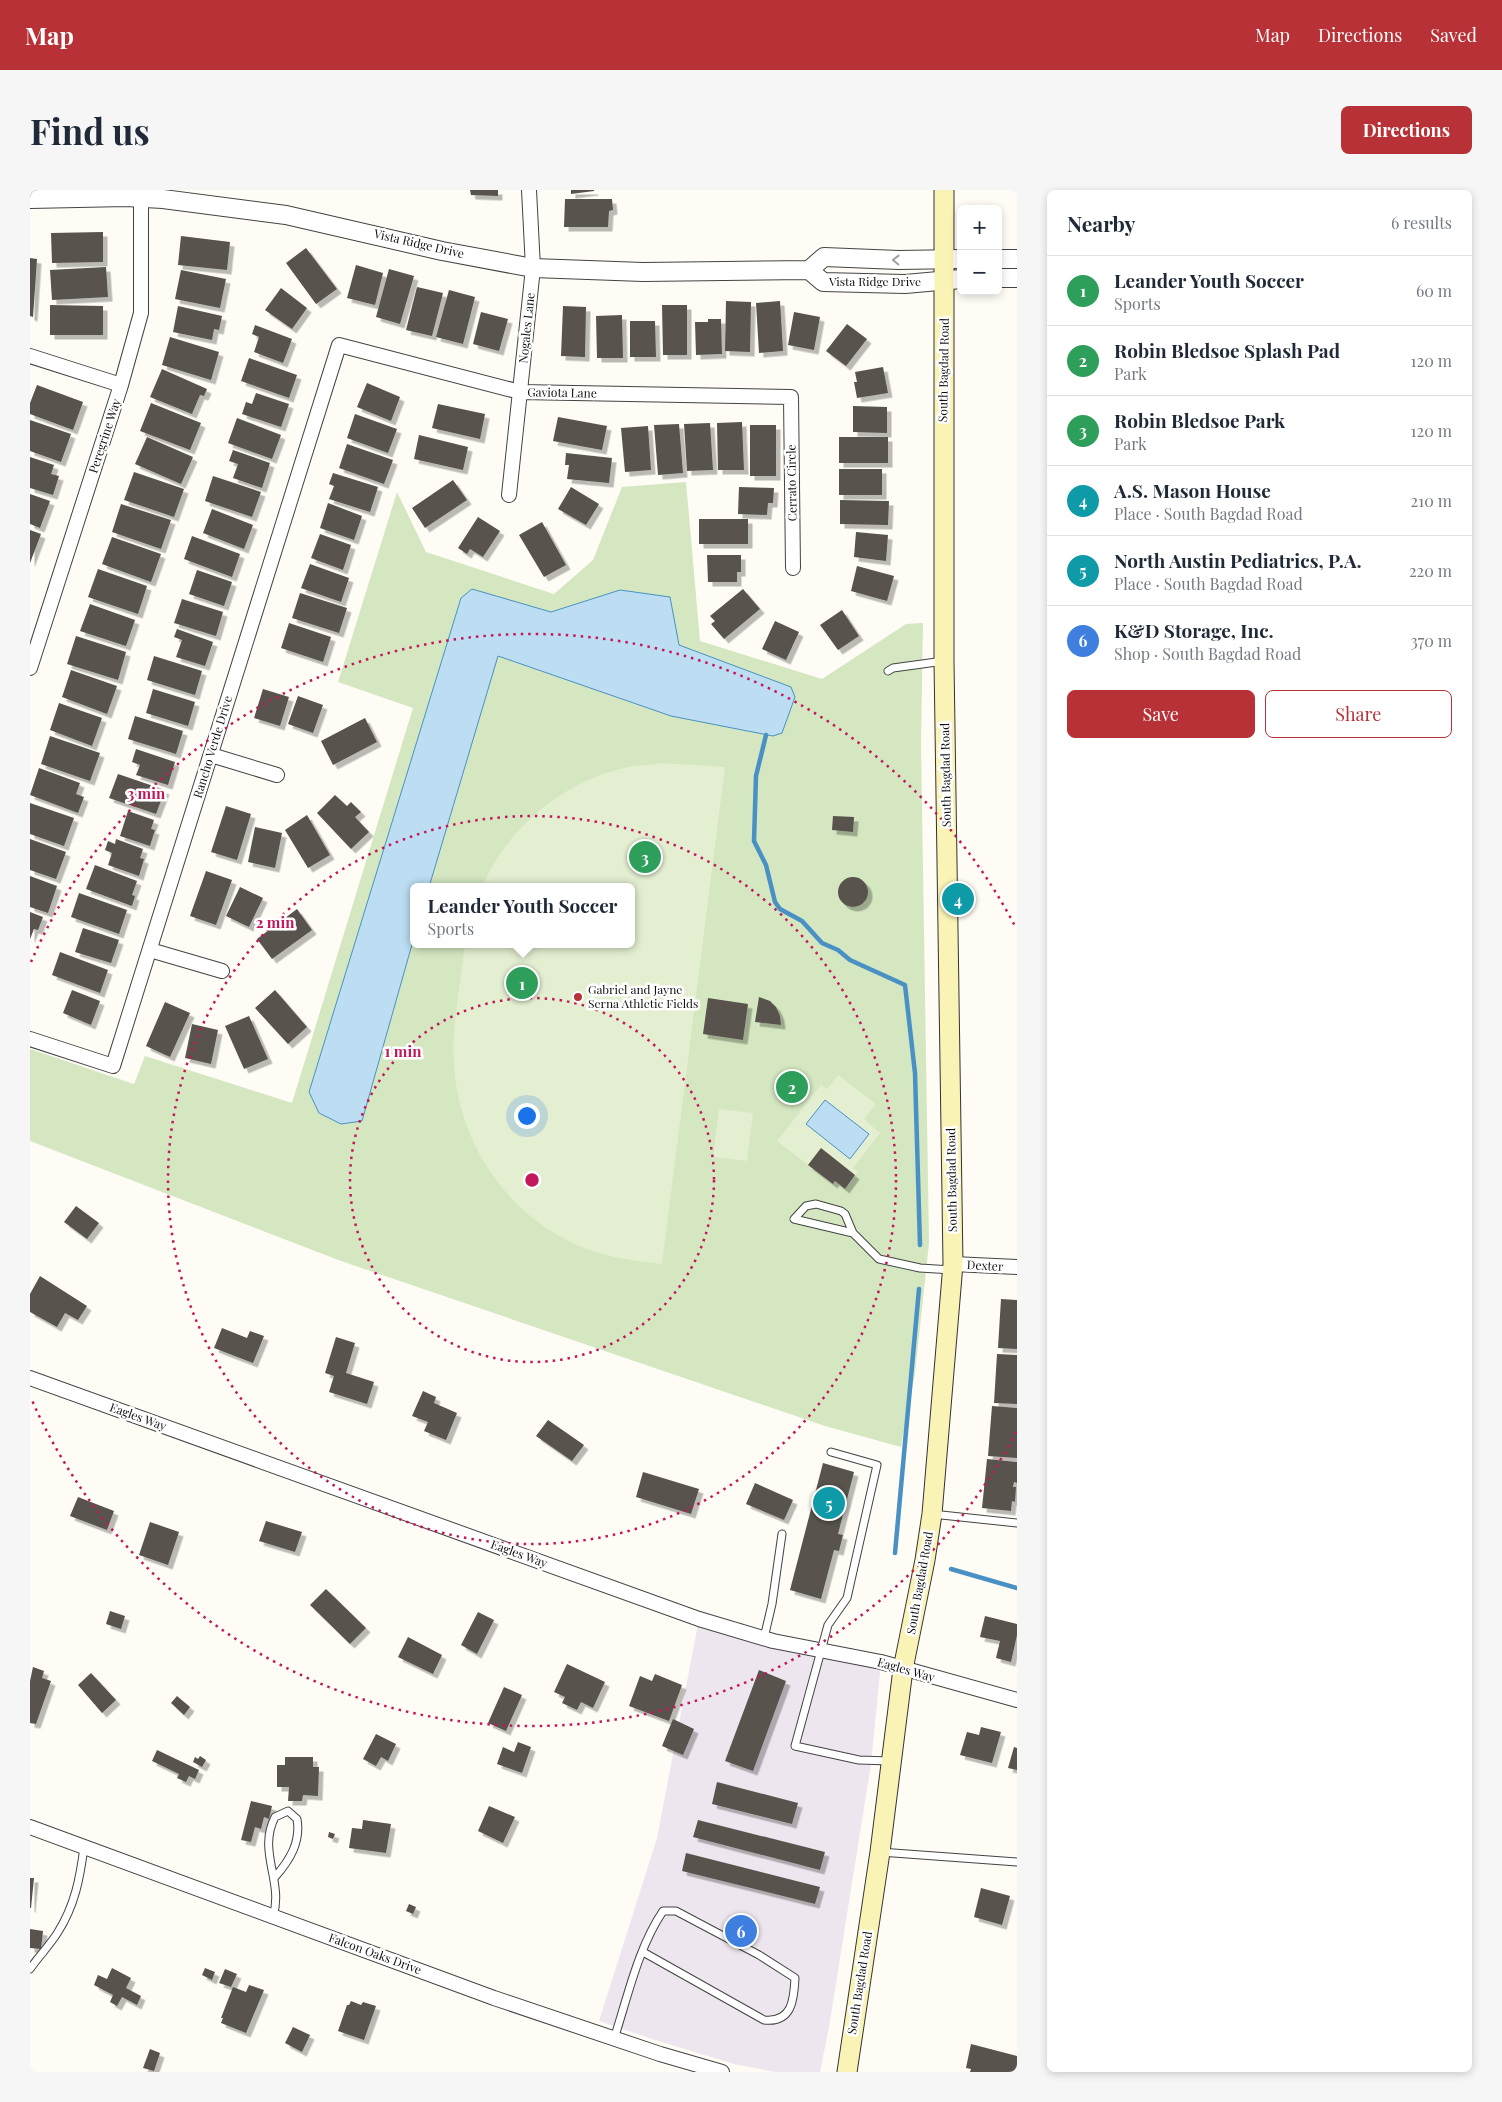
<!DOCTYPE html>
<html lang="en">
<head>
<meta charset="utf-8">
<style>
	body { margin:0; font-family:"Playfair Display",serif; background:#f6f6f7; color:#1f2937 }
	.controls { position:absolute; right:15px; top:15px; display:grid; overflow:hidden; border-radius:8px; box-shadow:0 2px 8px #0003 }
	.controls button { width:45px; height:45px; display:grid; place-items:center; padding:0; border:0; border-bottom:1px solid #e0e1e3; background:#fff; color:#1f2937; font:25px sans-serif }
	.you { position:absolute; left:496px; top:925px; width:18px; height:18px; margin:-12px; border:4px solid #fff; border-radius:50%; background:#1a73e8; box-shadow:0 0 0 8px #1a73e833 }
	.badge { display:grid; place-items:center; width:32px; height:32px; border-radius:50%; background:#b83136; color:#fff; font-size:16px; font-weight:700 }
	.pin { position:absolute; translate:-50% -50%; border:2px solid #fff; box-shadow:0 1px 5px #0006 }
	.popup { position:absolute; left:380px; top:693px; width:225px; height:65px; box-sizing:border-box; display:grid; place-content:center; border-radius:8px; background:#fff; filter:drop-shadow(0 1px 4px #0005); font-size:16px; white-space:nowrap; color:#747a83 }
	.popup b { font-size:19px; color:#1f2937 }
	.popup::after { content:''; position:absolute; left:50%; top:100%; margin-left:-10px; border:10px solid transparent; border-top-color:#fff }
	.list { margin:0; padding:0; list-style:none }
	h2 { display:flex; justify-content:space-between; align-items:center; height:65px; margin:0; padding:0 20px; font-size:21px }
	h2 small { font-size:16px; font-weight:400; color:#747a83 }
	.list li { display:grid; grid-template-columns:32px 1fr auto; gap:15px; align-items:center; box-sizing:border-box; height:70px; padding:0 20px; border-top:1px solid #e0e1e3 }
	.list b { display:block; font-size:19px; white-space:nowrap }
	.list p { margin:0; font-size:16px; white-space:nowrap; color:#747a83 }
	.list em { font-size:16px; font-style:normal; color:#747a83 }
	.actions { display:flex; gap:10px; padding:15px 20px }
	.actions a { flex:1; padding:11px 0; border:1px solid #b83136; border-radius:8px; text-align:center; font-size:18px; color:#b83136 }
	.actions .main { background:#b83136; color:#fff }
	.map { position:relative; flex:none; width:987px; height:1882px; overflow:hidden; border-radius:8px }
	header { display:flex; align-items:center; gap:30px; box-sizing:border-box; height:70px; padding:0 25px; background:#b83136; color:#fff }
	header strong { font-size:24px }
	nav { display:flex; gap:28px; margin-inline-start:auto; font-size:18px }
	.intro { display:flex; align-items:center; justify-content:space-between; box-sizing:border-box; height:120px; padding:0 30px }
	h1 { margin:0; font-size:35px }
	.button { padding:12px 22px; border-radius:8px; background:#b83136; color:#fff; font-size:18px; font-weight:700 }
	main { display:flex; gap:30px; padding:0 30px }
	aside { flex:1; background:#fff; border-radius:8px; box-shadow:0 2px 8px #0003 }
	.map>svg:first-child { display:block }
	.industrial { fill:#ede6ee }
	.green { fill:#d4e7c0; fill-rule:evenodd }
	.pitch { fill:#e4efd1 }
	.water { fill:#bdddf2; stroke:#4991c4 }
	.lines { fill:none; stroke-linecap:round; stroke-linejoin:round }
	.stream { stroke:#4991c4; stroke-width:4.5 }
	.building { fill:#58524d; filter:url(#shadow) }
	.service-casing { stroke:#434343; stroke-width:9 }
	.minor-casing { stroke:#434343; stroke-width:16 }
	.tertiary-casing { stroke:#434343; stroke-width:20 }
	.secondary-casing { stroke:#323232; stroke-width:21 }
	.service { stroke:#fff; stroke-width:7 }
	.minor { stroke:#fff; stroke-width:14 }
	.tertiary { stroke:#fff; stroke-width:18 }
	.secondary { stroke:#f9f3b5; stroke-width:19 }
	.oneway { stroke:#9f9f9f }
	.ring { fill:none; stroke:#c2185b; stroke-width:2.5; stroke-dasharray:2.5 5 }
	.poi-dot { fill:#b83136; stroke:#fff; stroke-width:2 }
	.labels { text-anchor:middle; stroke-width:5; stroke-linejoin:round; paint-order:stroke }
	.street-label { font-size:12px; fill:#101010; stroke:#fff }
	.poi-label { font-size:12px; fill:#101010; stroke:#fff; text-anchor:start }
	.centre { fill:#c2185b; stroke:#fff; stroke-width:2.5 }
	.ring-label { font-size:15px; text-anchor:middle; font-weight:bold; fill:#c2185b; stroke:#fff; stroke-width:5; stroke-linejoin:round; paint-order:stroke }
</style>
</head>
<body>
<header>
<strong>Map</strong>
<nav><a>Map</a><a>Directions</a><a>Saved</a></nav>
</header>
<div class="intro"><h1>Find us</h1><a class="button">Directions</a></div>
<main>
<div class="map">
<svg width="987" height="1882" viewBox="0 0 987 1882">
	<defs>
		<filter id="shadow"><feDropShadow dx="4.5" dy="4.5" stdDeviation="0" flood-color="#0004"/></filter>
	</defs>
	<rect width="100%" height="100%" fill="#fefcf5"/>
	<path class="industrial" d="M669 1429 851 1472 841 1574 799 1837 790 1882H745L704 1874 625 1850 569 1831 627 1648Z"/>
	<path class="green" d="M656 292 670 451 792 489 876 434 893 433 891 554 899 1053 885 1183 871 1257 795 1236 311 1071 0 951V859L104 894 115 866 262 913 383 518 308 492 367 302 396 362 524 404 563 370 592 297ZM383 697H601V754H383Z"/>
	<path class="pitch" d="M632 573 695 577 632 1074C603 1071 574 1067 547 1055 476 1023 429 953 424 876 421 837 431 793 435 754H601V697H452C478 637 534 591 598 577 609 575 621 575 632 573Z
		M808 885 846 914 834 929 850 943 823 978 828 982 815 999 805 991 803 994 747 951 791 895 797 899Z
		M689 919 723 923 717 971 683 967Z"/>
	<path class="water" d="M442 399 521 422 590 400 640 407 649 455 761 497 765 507 752 543 743 546 641 526 468 466 399 697H383V751L332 931 311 934 289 923 279 902 431 408Z
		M795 910 839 944 820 969 776 934Z"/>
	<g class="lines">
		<path class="stream" d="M736 545 726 586 724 651 736 675 745 712 750 719 772 731 792 753 808 760 820 770 875 795 885 883 890 1055
			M865 1363 889 1099
			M921 1379 987 1398"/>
	</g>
	<path class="building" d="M440 0H468V6L441 5Z
		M541 0H564V1L541 4Z
		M535 9H582L583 20 579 21 578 37H534Z
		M73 42V72L22 73 21 43Z
		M151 46 200 52 197 80 148 75Z
		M276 58 307 99 286 114 256 73Z
		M0 68 7 69 3 127 0 126Z
		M326 75 353 83 345 115 317 108Z
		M76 77 78 107 22 110 20 80Z
		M359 79 384 86 370 134 346 127Z
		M151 80 196 89 190 118 145 109Z
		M387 97 413 103 402 146 376 140Z
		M251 98 277 118 262 139 235 120Z
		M419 100 445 107 433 154 406 147Z
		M696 111 721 112 720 162 695 161Z
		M750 111 753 161 729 163 726 113Z
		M20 115 73 116V145H20Z
		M632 115H657V165H633Z
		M148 116 192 126 189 140 184 139 182 150 143 142Z
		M533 116 556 117 555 167 531 166Z
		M451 122 478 129 469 161 443 154Z
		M764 122 790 127 784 160 758 155Z
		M592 125 593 168H567L566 126Z
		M678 129H691L692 164 666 165 665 132H678Z
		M600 131H625L626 167H600Z
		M817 134 837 149 816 176 796 161Z
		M225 135 262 149 253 173 224 162 229 147 222 144Z
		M140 147 189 162 181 190 132 175Z
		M219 168 267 185 259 208 211 191Z
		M853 177 858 203 827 208 824 192H827L825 182Z
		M132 179 177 199 174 206 170 205 162 224 120 207Z
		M337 193 370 207 361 231 327 217Z
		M7 195 53 212 43 240 0 224V213Z
		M226 203 259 214 251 237 212 224 216 212 222 214Z
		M121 213 171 233 160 260 110 241Z
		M408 214 455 224 450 249 402 238Z
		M823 216 857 217V243L823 242Z
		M325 224 367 239 358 263 317 248Z
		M528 227 577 236 572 260 523 251Z
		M207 228 251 245 242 269 198 253Z
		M0 230 41 244 31 272 0 261Z
		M712 232 714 280H688L687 233Z
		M680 233 683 280 657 281 654 234Z
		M649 234 653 283 628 285 624 235Z
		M720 235H746V286H720Z
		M618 236 621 280 595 282 591 238Z
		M389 245 438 257 433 280 384 269Z
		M117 247 163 267 151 294 105 274Z
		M809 247H858V273H809Z
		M317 254 363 270 354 294 309 278Z
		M203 260 240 273 232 298 203 288 208 274 199 271Z
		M536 263 582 268 579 293 537 289 539 275H535Z
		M0 267 24 275 21 284 29 286 23 305 0 298Z
		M809 279H852V305H809Z
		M104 282 154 299 144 327 94 310Z
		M303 283 348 297 340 322 299 309 304 296 299 294Z
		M183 286 231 302 222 327 175 311Z
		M423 290 437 310 395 338 382 318Z
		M541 297 569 314 556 335 528 319Z
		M709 297 744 298 743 313H738L737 325 708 324Z
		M0 304 20 311 10 338 0 334Z
		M810 310 859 311 858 335 810 334Z
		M298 313 332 326 324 350 290 338Z
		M91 314 141 330 131 359 82 342Z
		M182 319 223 335 214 359 173 343Z
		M448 327 470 341 453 367 440 359 437 364 428 358Z
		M669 329H718V354H669Z
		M512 332 536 375 514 387 489 345Z
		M0 340 11 344 0 373Z
		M826 342 858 345 856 371 824 367Z
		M290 344 321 355 313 380 281 368Z
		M162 346 210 364 202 387 154 369Z
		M82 347 131 364 121 392 72 374Z
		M677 365H711V382H707V392H678Z
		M280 374 319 388 311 412 271 398Z
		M827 376 864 386 857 411 821 401Z
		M68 379 117 396 108 424 58 407Z
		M167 380 202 392 194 416 159 404Z
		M713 399 730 419 694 449 681 434 685 431 680 426Z
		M270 403 317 418 309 443 262 428Z
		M152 409 193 422 186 446 144 433Z
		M60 414 105 430 96 456 50 441Z
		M812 420 829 446 808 460 790 435Z
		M745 431 769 442 756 470 732 459Z
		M259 433 301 447 293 472 251 458Z
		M147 439 183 452 175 476 146 467 152 450 144 447Z
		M46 446 96 462 88 490 37 474Z
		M124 466 172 481 165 505 117 490Z
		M41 480 87 496 77 524 32 507Z
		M123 499 165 512 158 536 116 523Z
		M233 499 259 507 250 536 224 528Z
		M268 506 293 515 283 543 258 534Z
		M29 513 72 528 62 556 20 540Z
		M105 526 153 541 146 564 98 549Z
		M335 528 347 552 303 575 291 551Z
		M20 546 70 563 60 591 11 574Z
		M106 559 145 572 138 595 106 585 110 575 102 572Z
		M9 578 50 593 46 604 54 607 48 623 0 605Z
		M88 584 135 600 126 624 79 608Z
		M305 605 317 616 321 612 331 622 325 627 339 642 321 659 287 623Z
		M0 613 44 628 34 656 0 644Z
		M196 616 221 624 207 670 181 662Z
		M98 621 124 630 121 639 125 640 120 656 90 646Z
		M277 625 300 665 278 678 255 640Z
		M803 626 824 627 823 642 802 640Z
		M225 637 252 643 245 678 218 672Z
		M0 649 36 662 26 689 0 680Z
		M86 649 113 659 110 668 114 669 109 686 78 675 82 663 75 660 78 651 85 654Z
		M65 675 107 691 102 705 105 706 102 716 56 699Z
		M176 681 202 690 186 735 160 726Z
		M0 686 27 696 18 723 0 717Z
		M808 702a15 15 0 1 1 30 0a15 15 0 1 1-30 0Z
		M210 697 233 708 219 737 196 726Z
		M49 703 97 720 89 744 41 727Z
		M267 719 282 740 242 769 227 749Z
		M0 722 13 727 8 740 4 739 0 749Z
		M53 738 89 750 81 773 45 762Z
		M30 762 78 780 70 803 22 785Z
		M42 800 70 811 61 835 33 823Z
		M245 800 277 837 258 854 225 818Z
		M729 807 740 811 746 817 750 826 751 835 725 832Z
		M678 808 718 814 713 850 673 844Z
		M135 812 160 823 140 867 116 856Z
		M219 826 238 869 214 879 195 836Z
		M162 834 188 840 181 874 155 868Z
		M791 958 825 985 815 999 805 991 803 994 778 975Z
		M46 1016 69 1033 57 1049 34 1032Z
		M10 1086 57 1116 48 1130 35 1123 27 1137 0 1122V1104Z
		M971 1109 987 1110V1159L968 1158Z
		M192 1138 217 1148 220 1141 234 1146 223 1173 184 1158Z
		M306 1147 325 1153 316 1183 344 1192 337 1214 299 1202 304 1186 295 1183Z
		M967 1164 987 1165V1214L964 1213Z
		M393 1201 406 1207 404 1213 427 1223 416 1250 394 1241 398 1232 382 1226Z
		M962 1216 987 1218V1268L958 1266Z
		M518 1230 554 1255 542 1271 506 1246Z
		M957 1269 987 1272V1293L984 1292 983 1297H986L985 1312 982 1311 981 1321 952 1318Z
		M793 1273 824 1282 808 1344 813 1345 809 1361 804 1360 791 1409 760 1400Z
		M613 1282 669 1299 661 1324 606 1307Z
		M725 1293 763 1310 754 1330 716 1314Z
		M48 1307 84 1321 77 1340 40 1326Z
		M236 1331 272 1342 265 1362 229 1351Z
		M120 1332 149 1342 138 1375 109 1365Z
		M296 1399 336 1438 320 1454 280 1415Z
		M80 1421 95 1426 91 1439 76 1434Z
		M448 1422 464 1430 447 1464 431 1455Z
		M955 1426 987 1434V1445L981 1472 966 1468 970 1451 950 1447Z
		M378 1447 412 1465 403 1484 368 1467Z
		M537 1474 575 1492 563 1518 551 1512 547 1520 532 1513 535 1507 524 1502Z
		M3 1477 14 1481 12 1488 21 1491 6 1534 0 1533V1491Z
		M729 1480 756 1491 723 1581 695 1571Z
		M61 1483 86 1510 72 1523 48 1495Z
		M625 1484 652 1495 639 1531 599 1516 610 1486 622 1491Z
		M474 1497 492 1505 476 1541 458 1533Z
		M147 1506 160 1517 154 1525 141 1513Z
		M643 1529 664 1539 653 1565 632 1556Z
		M951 1537 971 1542 962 1573 930 1565 937 1542 949 1545Z
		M346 1544 366 1554 358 1571 351 1567 346 1576 333 1569Z
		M488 1552 501 1557 492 1583 467 1574 473 1557 484 1562Z
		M984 1557 987 1558V1580L978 1578Z
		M127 1560 169 1580 165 1589 159 1586 156 1592 147 1588 149 1584 122 1571Z
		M170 1566 176 1570 172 1577 163 1572 165 1567 168 1569Z
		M255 1567H283V1577H289L288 1606 273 1605 272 1611H258L259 1597H247V1575H255Z
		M687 1592 768 1613 762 1634 682 1614Z
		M221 1611 242 1616 239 1629 234 1627 231 1639 225 1637 221 1652 211 1650Z
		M459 1616 485 1627 473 1653 448 1641Z
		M333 1630 361 1634 356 1663 319 1658 322 1638 332 1639Z
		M668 1630 795 1662 790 1680 663 1647Z
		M299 1642 305 1644 303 1649 298 1647Z
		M656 1663 790 1697 785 1714 652 1681Z
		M0 1688H4L1 1718H0Z
		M951 1698 980 1706 972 1735 944 1727Z
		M379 1714 386 1717 383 1724 376 1721Z
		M0 1739 13 1741 11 1759 0 1758Z
		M82 1778 101 1788 96 1798 111 1806 107 1815 92 1807 87 1816 80 1812 83 1805 64 1795 68 1785 77 1789Z
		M175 1778 185 1782 182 1790 172 1785Z
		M195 1779 207 1784 201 1797 189 1793Z
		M219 1795 234 1800 216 1843 191 1833 193 1828H191L203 1797 216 1802Z
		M321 1811 331 1815 333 1812 346 1816 334 1850 308 1841 317 1815H319Z
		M263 1837 280 1845 272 1862 255 1853Z
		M941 1854 987 1866V1882H940L941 1879 936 1878Z
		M120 1859 130 1863 124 1881 113 1878Z"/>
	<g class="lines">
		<g class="service-casing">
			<path id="service" d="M858 481 863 478 914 471
				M823 1043 815 1024 811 1021 786 1014 776 1016 764 1029 823 1043 849 1069 890 1078 922 1080
				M801 1262 847 1275 817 1408 798 1435 765 1556 829 1570 860 1571
				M902 1324 987 1333
				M734 1448 742 1414 752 1344
				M850 1662 987 1672
				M243 1727C254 1691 227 1662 245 1627L258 1621 267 1629C271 1652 260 1670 245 1687
				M0 1779C9 1766 20 1755 28 1742 45 1715 50 1688 54 1657
				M584 1849C598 1806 608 1758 633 1721H646L729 1765 765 1788C764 1810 762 1833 734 1830L613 1762"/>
		</g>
		<g class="minor-casing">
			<path id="minor" d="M0 166 91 195
				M479 305 503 78 499 0
				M0 478 91 195 111 123V8
				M181 565 247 585
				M120 760 192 781
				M0 849 83 876 309 155 490 202 761 207 763 378
				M923 1074 987 1077
				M0 1188 669 1429 743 1451 851 1472 987 1510
				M0 1637 464 1808 630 1864 692 1882"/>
		</g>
		<g class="tertiary-casing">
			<path id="tertiary" d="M0 9 96 7 133 9 256 25 412 61 503 78 613 82 779 80 794 67 869 70 931 69
				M968 69H987
				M779 80 793 92 875 94 931 89
				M968 88H987"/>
		</g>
		<g class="secondary-casing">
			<path id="secondary" d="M817 1882 850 1662 873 1479 895 1370 902 1324 923 1074 914 471V0"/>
		</g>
		<use href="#service" class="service"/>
		<use href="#minor" class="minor"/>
		<use href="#tertiary" class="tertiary"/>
		<use href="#secondary" class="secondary"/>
	</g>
	<defs><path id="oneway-chevron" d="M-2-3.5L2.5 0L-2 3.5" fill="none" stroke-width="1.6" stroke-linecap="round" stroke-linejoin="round" transform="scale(1.25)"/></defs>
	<use class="oneway" href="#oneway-chevron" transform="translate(866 70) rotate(-179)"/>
	<g class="ring">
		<circle cx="502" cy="990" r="182"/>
		<circle cx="502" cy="990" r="364"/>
		<path d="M986 1242A546 546 0 0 1 1 1208M1 772A546 546 0 0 1 986 738"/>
	</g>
	<circle class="poi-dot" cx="548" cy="807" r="5"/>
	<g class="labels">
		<g class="street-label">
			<text transform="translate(389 54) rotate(13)" y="4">Vista Ridge Drive</text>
			<text x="845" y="96">Vista Ridge Drive</text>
			<text transform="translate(497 138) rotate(-84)" y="4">Nogales Lane</text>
			<text transform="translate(914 180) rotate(-89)" y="4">South Bagdad Road</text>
			<text transform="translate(532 203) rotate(1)" y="4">Gaviota Lane</text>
			<text transform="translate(75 246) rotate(-72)" y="4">Peregrine Way</text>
			<text transform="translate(762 293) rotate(-91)" y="4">Cerrato Circle</text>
			<text transform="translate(183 557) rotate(-73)" y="4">Rancho Verde Drive</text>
			<text transform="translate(916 585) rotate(-91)" y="4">South Bagdad Road</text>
			<text transform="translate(922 990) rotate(-91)" y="4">South Bagdad Road</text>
			<text transform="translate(955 1076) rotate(3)" y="4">Dexter</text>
			<text transform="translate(108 1227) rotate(20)" y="4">Eagles Way</text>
			<text transform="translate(489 1364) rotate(20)" y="4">Eagles Way</text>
			<text transform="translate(890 1393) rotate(-80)" y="4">South Bagdad Road</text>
			<text transform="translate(876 1480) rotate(16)" y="4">Eagles Way</text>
			<text transform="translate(345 1764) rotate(20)" y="4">Falcon Oaks Drive</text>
			<text transform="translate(830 1793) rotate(-81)" y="4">South Bagdad Road</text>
		</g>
		<g class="poi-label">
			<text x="558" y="804">Gabriel and Jayne<tspan x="558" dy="14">Serna Athletic Fields</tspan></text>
		</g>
	</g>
	<circle cx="502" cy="990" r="8" class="centre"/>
	<g class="ring-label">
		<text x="116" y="609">3 min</text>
		<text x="245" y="738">2 min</text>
		<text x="373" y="867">1 min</text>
	</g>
</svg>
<div class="controls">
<button>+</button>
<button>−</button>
</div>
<div class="you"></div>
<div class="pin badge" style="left:492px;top:793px;background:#2e9e5b">1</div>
<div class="popup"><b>Leander Youth Soccer</b>Sports</div>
<div class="pin badge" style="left:762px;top:897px;background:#2e9e5b">2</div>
<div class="pin badge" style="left:615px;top:667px;background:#2e9e5b">3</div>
<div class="pin badge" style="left:928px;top:709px;background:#0f9aa8">4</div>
<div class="pin badge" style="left:799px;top:1313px;background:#0f9aa8">5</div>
<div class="pin badge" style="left:711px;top:1741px;background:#3f7fe0">6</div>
</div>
<aside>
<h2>Nearby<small>6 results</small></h2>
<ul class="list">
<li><span class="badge" style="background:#2e9e5b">1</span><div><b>Leander Youth Soccer</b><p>Sports</p></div><em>60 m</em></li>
<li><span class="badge" style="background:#2e9e5b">2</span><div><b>Robin Bledsoe Splash Pad</b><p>Park</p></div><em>120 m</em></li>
<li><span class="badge" style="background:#2e9e5b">3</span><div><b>Robin Bledsoe Park</b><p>Park</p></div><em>120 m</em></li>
<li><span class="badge" style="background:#0f9aa8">4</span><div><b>A.S. Mason House</b><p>Place · South Bagdad Road</p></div><em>210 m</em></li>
<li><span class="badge" style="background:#0f9aa8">5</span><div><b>North Austin Pediatrics, P.A.</b><p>Place · South Bagdad Road</p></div><em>220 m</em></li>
<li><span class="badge" style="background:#3f7fe0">6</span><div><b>K&amp;D Storage, Inc.</b><p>Shop · South Bagdad Road</p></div><em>370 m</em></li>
</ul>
<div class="actions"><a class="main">Save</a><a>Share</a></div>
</aside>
</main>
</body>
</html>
